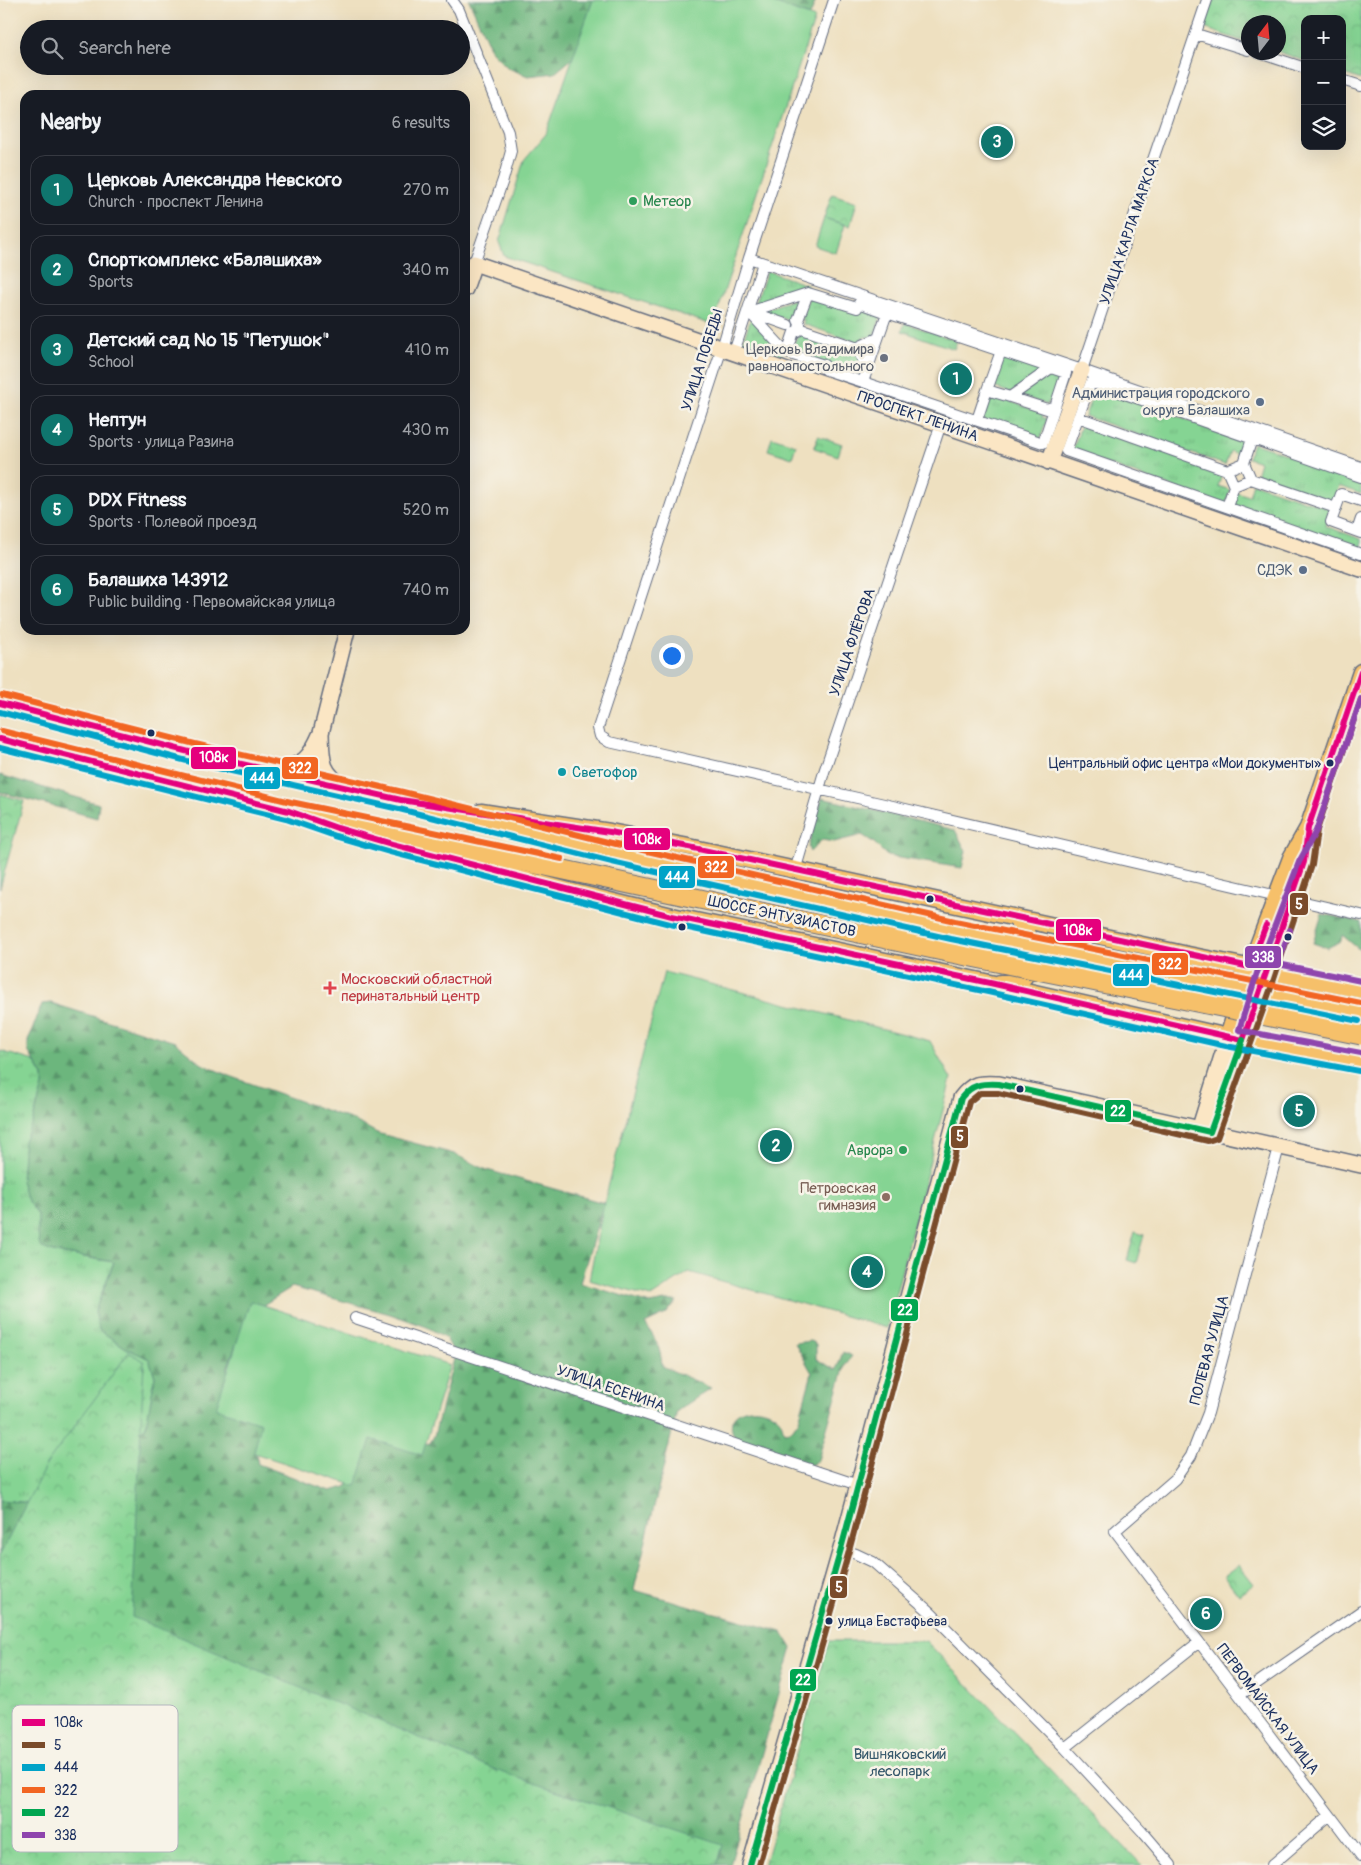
<!DOCTYPE html>
<html lang="en">
<head>
<meta charset="utf-8">
<style>
	body { margin:0; font-family:Pangolin,sans-serif; background:#242831; color:#f1f3f6 }
	.controls { position:absolute; right:15px; top:15px; display:grid; overflow:hidden; border-radius:10px; box-shadow:0 5px 20px #0002 }
	.controls button { width:45px; height:45px; display:grid; place-items:center; padding:0; border:0; border-bottom:1px solid #363941; background:#171b24; color:#f1f3f6; font:25px sans-serif }
	.compass { position:absolute; left:1241px; top:15px; width:45px; height:45px; border-radius:50%; background:#171b24; box-shadow:0 5px 20px #0002; rotate:16deg }
	.you { position:absolute; left:671px; top:655px; width:18px; height:18px; margin:-12px; border:4px solid #fff; border-radius:50%; background:#1a73e8; box-shadow:0 0 0 8px #1a73e833 }
	.badge { display:grid; place-items:center; width:32px; height:32px; border-radius:50%; background:#0f766e; color:#fff; font-size:16px; font-weight:700 }
	.pin { position:absolute; translate:-50% -50%; border:2px solid #fff; box-shadow:0 1px 5px #0006 }
	.list { margin:0; padding:0; list-style:none }
	h2 { display:flex; justify-content:space-between; align-items:center; height:65px; margin:0; padding:0 20px; font-size:21px }
	h2 small { font-size:16px; font-weight:400; color:#9ea1a6 }
	.list li { display:grid; grid-template-columns:32px 1fr auto; gap:15px; align-items:center; box-sizing:border-box; height:70px; margin:0 10px 10px; padding:0 10px; border:1px solid #363941; border-radius:15px }
	.list b { display:block; font-size:19px; white-space:nowrap }
	.list p { margin:0; font-size:16px; white-space:nowrap; color:#9ea1a6 }
	.list em { font-size:16px; font-style:normal; color:#9ea1a6 }
	.icon { flex:none; width:28px; height:28px; fill:none; stroke:currentColor; stroke-width:2; stroke-linecap:round; stroke-linejoin:round }
	.map { position:relative; flex:none; width:1361px; height:1865px; overflow:hidden }
	.search { position:absolute; background:#171b24; box-shadow:0 5px 20px #0002; left:20px; top:20px; width:450px; height:55px; display:flex; align-items:center; gap:12px; box-sizing:border-box; padding:0 18px; border-radius:28px; color:#9ea1a6; font-size:19px }
	.panel { position:absolute; background:#171b24; box-shadow:0 5px 20px #0002; left:20px; top:90px; width:450px; height:545px; border-radius:15px }
	.map>svg:first-child { display:block }
	.grass { fill:url(#grass-tufts); stroke:#508278 }
	.forest { fill:url(#forest-firs); stroke:#44726e; fill-rule:evenodd }
	.park { fill:url(#park-crowns); stroke:#508278 }
	.garden { fill:#85d493; stroke:#508278 }
	.lines { fill:none; stroke-linecap:round; stroke-linejoin:round }
	.street-casing { stroke:#656d80; stroke-width:12 }
	.secondary-casing { stroke:#656d80; stroke-width:18 }
	.primary-casing { stroke:#656d80; stroke-width:19 }
	.highway-casing { stroke:#656d80; stroke-width:21 }
	.street { stroke:#fff; stroke-width:10 }
	.secondary { stroke:#fbe6c4; stroke-width:15 }
	.primary { stroke:#f6c06b; stroke-width:16 }
	.highway { stroke:#f6c06b; stroke-width:19 }
	.highway-bridge-casing { stroke:#656d80; stroke-width:21; stroke-linecap:butt }
	.highway-bridge { stroke:#f6c06b; stroke-width:19 }
	.bus-1-casing { stroke:#f7f3e8; stroke-width:10 }
	.bus-2-casing { stroke:#f7f3e8; stroke-width:10 }
	.bus-3-casing { stroke:#f7f3e8; stroke-width:10 }
	.bus-4-casing { stroke:#f7f3e8; stroke-width:10 }
	.bus-5-casing { stroke:#f7f3e8; stroke-width:10 }
	.bus-6-casing { stroke:#f7f3e8; stroke-width:10 }
	.bus-1 { stroke:#e5007d; stroke-width:6 }
	.bus-2 { stroke:#7a4b2a; stroke-width:6 }
	.bus-3 { stroke:#01a3c8; stroke-width:6 }
	.bus-4 { stroke:#f26522; stroke-width:6 }
	.bus-5 { stroke:#00a651; stroke-width:6 }
	.bus-6 { stroke:#8e44ad; stroke-width:6 }
	.leisure-dot { fill:#2e9e5b; stroke:#f7f3e8; stroke-width:2 }
	.worship-dot { fill:#6b7280; stroke:#f7f3e8; stroke-width:2 }
	.service-dot { fill:#5c6f8a; stroke:#f7f3e8; stroke-width:2 }
	.bus-dot { fill:#1b2f5e; stroke:#f7f3e8; stroke-width:2 }
	.culture-dot { fill:#0f9aa8; stroke:#f7f3e8; stroke-width:2 }
	.health-dot { fill:#e0444e; stroke:#f7f3e8; stroke-width:2 }
	.education-dot { fill:#8d6e63; stroke:#f7f3e8; stroke-width:2 }
	.labels { text-anchor:middle; stroke-width:5; stroke-linejoin:round; paint-order:stroke }
	.bus-label { font-size:14px; fill:#1b2f5e; stroke:#f7f3e8; text-anchor:end }
	.leisure-label { font-size:15px; fill:#27864d; stroke:#f7f3e8; text-anchor:start }
	.street-label { font-size:15px; fill:#1b2f5e; stroke:#f7f3e8 }
	.worship-label { font-size:15px; fill:#5b616d; stroke:#f7f3e8; text-anchor:end }
	.service-label { font-size:15px; fill:#4e5e75; stroke:#f7f3e8; text-anchor:end }
	.culture-label { font-size:15px; fill:#0d838f; stroke:#f7f3e8; text-anchor:start }
	.health-label { font-size:15px; fill:#be3a42; stroke:#f7f3e8; text-anchor:start }
	.education-label { font-size:15px; fill:#785e54; stroke:#f7f3e8; text-anchor:end }
	.park-label { font-size:15px; fill:#36586b; stroke:#f7f3e8 }
	.key { fill:#f7f3e8; stroke:#b5b8bf; stroke-width:1 }
	.key-label { font-size:14px; fill:#1b2f5e }
	.line-badge { stroke:#f7f3e8; stroke-width:2 }
	.badge-label { font-size:14px; text-anchor:middle; font-weight:bold; fill:#fff }
</style>
</head>
<body>
<div class="map">
<svg width="1361" height="1865" viewBox="0 0 1361 1865">
	<defs>
		<pattern id="grass-tufts" width="24" height="20" patternUnits="userSpaceOnUse" patternTransform="scale(1.25)"><rect width="24" height="20" fill="#85d493"/><path d="M3 7l-1-3M5 7V3M7 7l1-3M15 17l-1-3M17 17v-4M19 17l1-3" fill="none" stroke="#72b681"/></pattern>
		<pattern id="forest-firs" width="22" height="20" patternUnits="userSpaceOnUse" patternTransform="scale(1.25)"><rect width="22" height="20" fill="#6cb67d"/><path d="M5 1l3.5 6h-7zM16 11l3.5 6h-7z" fill="#58946a"/></pattern>
		<pattern id="park-crowns" width="20" height="18" patternUnits="userSpaceOnUse" patternTransform="scale(1.25)"><rect width="20" height="18" fill="#85d493"/><path d="M2 6a3 3 0 1 1 6 0M12 15a3 3 0 1 1 6 0" fill="none" stroke="#72b681"/></pattern>
	</defs>
	<rect width="100%" height="100%" fill="#f7f3e8"/>
	<filter id="ink" filterUnits="userSpaceOnUse"><feTurbulence type="fractalNoise" baseFrequency=".02" numOctaves="2"/><feDisplacementMap in="SourceGraphic" scale="10" xChannelSelector="R" yChannelSelector="G"/><feConvolveMatrix kernelMatrix="1 2 1 2 8 2 1 2 1" color-interpolation-filters="sRGB"/></filter>
	<filter id="wash" filterUnits="userSpaceOnUse"><feTurbulence type="fractalNoise" baseFrequency=".0096" numOctaves="4" result="noise"/><feDisplacementMap in="SourceGraphic" scale="20" xChannelSelector="R" yChannelSelector="G"/><feGaussianBlur stdDeviation="1.12" result="paint"/><feColorMatrix in="noise" values="0 0 0 0 0 0 0 0 0 0 0 0 0 0 0 0 0 1.4 0 .05"/><feComposite in="paint" operator="in"/></filter>
	<g filter="url(#wash)">
		<rect width="100%" height="100%" fill="#eee0c0"/>
		<path class="grass" d="M767 271 807 285 805 291 754 308Z
			M810 294 861 306 882 313 874 337H864L859 343 803 324 804 320 801 319Z
			M803 296 796 318 790 316 788 320 761 311Z
			M751 318 783 354 781 360 741 347Z
			M905 323 957 341 954 349 902 331Z
			M799 333 856 352 864 366 859 380 829 370 830 365 790 351Z
			M1001 357 1043 371 1011 393 991 386Z
			M1050 373 1062 377 1053 403 1048 401 1047 405 1019 395Z
			M1095 388 1248 441 1242 456 1230 451 1225 465 1085 416Z
			M988 394 1044 413 1042 417 1047 419 1040 440 980 419Z
			M1082 423 1223 472 1218 486 1230 490 1225 505 1072 452Z
			M1253 443 1361 480V494L1339 486 1333 503 1256 476 1260 462 1248 458Z
			M1253 483 1330 509 1325 526 1361 539V552L1231 507 1236 492 1249 496Z
			M0 1051 34 1061 43 1076 53 1252 114 1262 95 1311 150 1358 155 1377 151 1403 146 1426 61 1506 0 1500Z"/>
		<path class="forest" d="M469 0H593L573 58 555 73 528 76 508 68 492 52Z
			M765 0H816L810 16Z
			M0 775 99 804 97 818 0 792Z
			M822 798 955 830 966 851 962 868 887 856 873 842 862 835 834 842 822 840 810 852 808 847Z
			M1322 914 1361 922V951L1342 935 1341 941 1327 948 1313 943Z
			M51 1003 175 1042 202 1064 227 1075 353 1120 377 1133 454 1154 487 1170 604 1203 580 1283 650 1304 665 1301H677L666 1314 645 1324C655 1337 661 1349 662 1366L711 1388 677 1411 634 1590 782 1632 792 1648 730 1865H0V1500L61 1506 146 1426 155 1377 149 1359 126 1348 99 1330 95 1311 114 1262 53 1252 40 1247 38 1234V1215L26 1199 21 1180 24 1141 32 1123 43 1086V1076L28 1051V1041L42 1004ZM292 1287 390 1314 427 1327 446 1338 455 1355 434 1436 430 1443 421 1445 370 1429 354 1475 346 1487 330 1491 258 1464 255 1451 266 1410 230 1382 227 1369 247 1315Z
			M810 1341 816 1344V1359L836 1370 843 1352 852 1356 845 1365 818 1460 813 1464 806 1466 736 1440C716 1405 767 1401 780 1420 782 1423 783 1428 784 1432L791 1431 799 1420 812 1373 795 1343Z"/>
		<path class="park" d="M1213 0H1361V80L1342 73V19H1305V61L1279 52 1278 22H1248V43L1204 28Z
			M832 194 857 202 850 226 824 218Z
			M818 436 842 444 838 456 814 448Z
			M772 437 796 445 792 458 768 450Z
			M0 794 24 801 0 888Z
			M1135 1232 1144 1235 1136 1263 1127 1260Z
			M129 1352 144 1361 132 1617 503 1773 723 1845 717 1865H0V1555L46 1465Z
			M1239 1565 1254 1584 1239 1595 1224 1576Z
			M829 1641H926L1142 1865H764Z"/>
		<path class="garden" d="M593 0H765L815 18 713 325 504 256 499 242 524 160 546 134Z
			M824 218 845 225 836 253 815 246Z
			M664 972 930 1041 951 1079 887 1328 689 1272 651 1297 589 1280 604 1203Z
			M250 1301 450 1365 422 1455 371 1439 356 1486 254 1453 261 1423 216 1408Z"/>
	</g>
	<g filter="url(#ink)">
		<g class="lines">
			<g class="street-casing">
				<path id="street" d="M452 0 459 10 508 132 511 151 503 180 474 263
					M834 0 749 258 722 348 598 728 600 736 609 742 884 804 1277 896
					M1196 34 1248 50
					M1256 52 1305 68
					M1342 80 1361 86
					M749 258 1082 370 1361 467
					M808 293 749 312 787 353 824 365 826 370 863 382
					M751 312 788 325
					M799 328 873 353 863 382 1043 443 1066 373 887 313 873 353
					M799 328 800 324 798 320 808 293 857 308 859 303 887 313
					M736 346 762 266
					M1001 351 987 390 1010 397
					M787 353 794 332 798 331 799 328
					M1051 368 1010 397 1047 409 1055 406
					M868 369 856 348 878 338
					M1082 370 1207 0
					M1078 417 1227 470
					M977 420 987 390
					M1244 463 1252 439
					M1361 477 1091 382 1066 451 1361 554
					M1251 479 1244 463 1227 470 1234 486 1251 479 1336 508
					M1361 501 1341 494 1331 522 1361 533
					M1227 507 1234 486
					M1357 531 1361 519
					M795 871 824 772 941 424
					M1292 899 1361 915
					M1279 1147 1208 1413 1191 1456 1175 1479 1115 1531 1361 1856
					M355 1318 858 1485
					M841 1549 856 1554 873 1562 930 1612 1065 1748 1142 1831 1171 1865
					M1240 1695 1361 1611
					M1065 1748 1199 1642
					M1272 1865 1330 1815"/>
			</g>
			<g class="secondary-casing">
				<path id="secondary" d="M465 289 474 263 1361 569
					M1049 462 1082 370
					M321 733 347 630
					M276 772C305 763 309 760 321 733 322 759 320 772 344 786
					M1199 1130 1228 1037
					M1210 1132 1243 1040
					M750 1865 841 1549 961 1098C973 1082 980 1083 999 1084L1361 1165"/>
			</g>
			<g class="primary-casing">
				<path id="primary" d="M481 812 610 832 689 847 1188 955 1361 990
					M357 834 569 891 672 916 990 983 1228 1037 1361 1062
					M1000 983H1007L1024 977C1041 955 1031 935 1014 917
					M1228 1037 1250 967 1291 858 1308 828 1361 672
					M1243 1040 1264 982 1304 862 1307 835"/>
			</g>
			<g class="highway-casing">
				<path id="highway" d="M0 703 193 753 401 800 614 853 953 930
					M0 739 289 811 947 952"/>
			</g>
			<use href="#street" class="street"/>
			<use href="#secondary" class="secondary"/>
			<use href="#primary" class="primary"/>
			<use href="#highway" class="highway"/>
			<g class="highway-bridge-casing">
				<path id="highway-bridge" d="M953 930 1361 1012
					M947 952 1361 1035"/>
			</g>
			<use href="#highway-bridge" class="highway-bridge"/>
			<g class="bus-1-casing">
				<path id="bus-1" d="M0 703 193 753 401 800 610 832 689 847 1250 967 1266 925
					M0 739 289 811 337 828 392 844 672 916 990 983 1243 1040 1304 862 1308 828 1361 672"/>
			</g>
			<g class="bus-2-casing">
				<path id="bus-2" d="M759 1865 849 1551 969 1102 980 1093H998L1208 1141 1217 1138 1272 985 1312 865 1317 830 1361 699"/>
			</g>
			<g class="bus-3-casing">
				<path id="bus-3" d="M0 712 191 762 399 809 612 862 951 939 1359 1021
					M0 748 286 819 335 836 390 852 670 924 988 992 1226 1046 1359 1071"/>
			</g>
			<g class="bus-4-casing">
				<path id="bus-4" d="M2 695 195 744 403 792 616 844 955 921 1361 1003
					M2 731 291 802 562 859"/>
			</g>
			<g class="bus-5-casing">
				<path id="bus-5" d="M750 1865 841 1549 961 1098C972 1084 982 1083 999 1084L1210 1132 1243 1040"/>
			</g>
			<g class="bus-6-casing">
				<path id="bus-6" d="M1361 699 1316 831 1299 862 1258 970 1239 1030 1361 1053
					M1290 930 1278 964 1361 981"/>
			</g>
			<use href="#bus-1" class="bus-1"/>
			<use href="#bus-2" class="bus-2"/>
			<use href="#bus-3" class="bus-3"/>
			<use href="#bus-4" class="bus-4"/>
			<use href="#bus-5" class="bus-5"/>
			<use href="#bus-6" class="bus-6"/>
		</g>
	</g>
	<g class="leisure-dot">
		<circle cx="633" cy="201" r="5"/>
		<circle cx="903" cy="1150" r="5"/>
	</g>
	<circle class="worship-dot" cx="884" cy="358" r="5"/>
	<g class="service-dot">
		<circle cx="1260" cy="402" r="5"/>
		<circle cx="1303" cy="570" r="5"/>
	</g>
	<g class="bus-dot">
		<circle cx="151" cy="733" r="4.5"/>
		<circle cx="1330" cy="763" r="4.5"/>
		<circle cx="930" cy="899" r="4.5"/>
		<circle cx="682" cy="927" r="4.5"/>
		<circle cx="1288" cy="937" r="4.5"/>
		<circle cx="1020" cy="1089" r="4.5"/>
		<circle cx="829" cy="1621" r="4.5"/>
	</g>
	<circle class="culture-dot" cx="562" cy="772" r="5"/>
	<path class="health-dot" d="M327.5 980.5h5v5h5v5h-5v5h-5v-5h-5v-5h5z"/>
	<circle class="education-dot" cx="886" cy="1197" r="5"/>
	<g class="labels">
		<g class="bus-label">
			<text x="1321" y="768">Центральный офис центра «Мои документы»</text>
			<text x="838" y="1626" text-anchor="start">улица Евстафьева</text>
		</g>
		<g class="leisure-label">
			<text x="643" y="206">Метеор</text>
			<text x="893" y="1155" text-anchor="end">Аврора</text>
		</g>
		<g class="street-label">
			<text transform="translate(1129 231) rotate(-71)" y="5">УЛИЦА КАРЛА МАРКСА</text>
			<text transform="translate(702 360) rotate(-72)" y="5">УЛИЦА ПОБЕДЫ</text>
			<text transform="translate(918 416) rotate(19)" y="5">ПРОСПЕКТ ЛЕНИНА</text>
			<text transform="translate(852 642) rotate(-71)" y="5">УЛИЦА ФЛЁРОВА</text>
			<text transform="translate(782 916) rotate(12)" y="5">ШОССЕ ЭНТУЗИАСТОВ</text>
			<text transform="translate(1209 1350) rotate(-75)" y="5">ПОЛЕВАЯ УЛИЦА</text>
			<text transform="translate(611 1388) rotate(19)" y="5">УЛИЦА ЕСЕНИНА</text>
			<text transform="translate(1268 1709) rotate(53)" y="5">ПЕРВОМАЙСКАЯ УЛИЦА</text>
		</g>
		<g class="worship-label">
			<text x="874" y="354">Церковь Владимира<tspan x="874" dy="17">равноапостольного</tspan></text>
		</g>
		<g class="service-label">
			<text x="1250" y="398">Администрация городского<tspan x="1250" dy="17">округа Балашиха</tspan></text>
			<text x="1293" y="575">СДЭК</text>
		</g>
		<g class="culture-label">
			<text x="572" y="777">Светофор</text>
		</g>
		<g class="health-label">
			<text x="341" y="984">Московский областной<tspan x="341" dy="17">перинатальный центр</tspan></text>
		</g>
		<g class="education-label">
			<text x="876" y="1193">Петровская<tspan x="876" dy="17">гимназия</tspan></text>
		</g>
		<g class="park-label">
			<text x="900" y="1759">Вишняковский<tspan x="900" dy="17">лесопарк</tspan></text>
		</g>
	</g>
	<rect x="12" y="1705" width="166" height="147" rx="8" class="key"/>
	<rect x="22" y="1719" width="23" height="7" fill="#e5007d"/>
	<rect x="22" y="1742" width="23" height="6" fill="#7a4b2a"/>
	<rect x="22" y="1764" width="23" height="7" fill="#01a3c8"/>
	<rect x="22" y="1787" width="23" height="6" fill="#f26522"/>
	<rect x="22" y="1809" width="23" height="7" fill="#00a651"/>
	<rect x="22" y="1832" width="23" height="6" fill="#8e44ad"/>
	<g class="key-label">
		<text x="54" y="1727">108к</text>
		<text x="54" y="1750">5</text>
		<text x="54" y="1772">444</text>
		<text x="54" y="1795">322</text>
		<text x="54" y="1817">22</text>
		<text x="54" y="1840">338</text>
	</g>
	<g class="line-badge">
		<rect x="190" y="746" width="47" height="24" rx="5" fill="#e5007d"/>
		<rect x="281" y="756" width="38" height="24" rx="5" fill="#f26522"/>
		<rect x="243" y="766" width="38" height="24" rx="5" fill="#01a3c8"/>
		<rect x="623" y="827" width="48" height="24" rx="5" fill="#e5007d"/>
		<rect x="697" y="855" width="38" height="24" rx="5" fill="#f26522"/>
		<rect x="658" y="865" width="38" height="24" rx="5" fill="#01a3c8"/>
		<rect x="1289" y="892" width="20" height="24" rx="5" fill="#7a4b2a"/>
		<rect x="1055" y="918" width="47" height="24" rx="5" fill="#e5007d"/>
		<rect x="1244" y="945" width="38" height="24" rx="5" fill="#8e44ad"/>
		<rect x="1151" y="952" width="38" height="24" rx="5" fill="#f26522"/>
		<rect x="1112" y="963" width="38" height="24" rx="5" fill="#01a3c8"/>
		<rect x="1104" y="1099" width="28" height="24" rx="5" fill="#00a651"/>
		<rect x="950" y="1125" width="19" height="24" rx="5" fill="#7a4b2a"/>
		<rect x="890" y="1298" width="29" height="24" rx="5" fill="#00a651"/>
		<rect x="829" y="1575" width="19" height="24" rx="5" fill="#7a4b2a"/>
		<rect x="789" y="1668" width="28" height="24" rx="5" fill="#00a651"/>
	</g>
	<g class="badge-label">
		<text x="214" y="762">108к</text>
		<text x="300" y="773">322</text>
		<text x="262" y="783">444</text>
		<text x="647" y="844">108к</text>
		<text x="716" y="872">322</text>
		<text x="677" y="882">444</text>
		<text x="1299" y="909">5</text>
		<text x="1078" y="935">108к</text>
		<text x="1263" y="962">338</text>
		<text x="1170" y="969">322</text>
		<text x="1131" y="980">444</text>
		<text x="1118" y="1116">22</text>
		<text x="960" y="1141">5</text>
		<text x="905" y="1315">22</text>
		<text x="839" y="1592">5</text>
		<text x="803" y="1685">22</text>
	</g>
</svg>
<div class="controls">
<button>+</button>
<button>−</button>
<button><svg class="icon" aria-label="layers" viewBox="0 0 24 24"><path d="M12 4l9 5-9 5-9-5zM3 14l9 5 9-5"/></svg></button>
</div>
<svg class="compass" viewBox="-18 -18 36 36"><path d="M0-13l5 13h-10z" fill="#e53935"/><path d="M0 13l5-13h-10z" fill="#9ea1a6"/></svg>
<div class="you"></div>
<div class="pin badge" style="left:956px;top:379px">1</div>
<div class="pin badge" style="left:776px;top:1146px">2</div>
<div class="pin badge" style="left:997px;top:142px">3</div>
<div class="pin badge" style="left:867px;top:1272px">4</div>
<div class="pin badge" style="left:1299px;top:1111px">5</div>
<div class="pin badge" style="left:1206px;top:1614px">6</div>
<div class="search"><svg class="icon" aria-label="search" viewBox="0 0 24 24"><circle cx="10" cy="10" r="6"/><path d="M15 15l6 6"/></svg>Search here</div>
<section class="panel">
<h2>Nearby<small>6 results</small></h2>
<ul class="list">
<li><span class="badge">1</span><div><b>Церковь Александра Невского</b><p>Church · проспект Ленина</p></div><em>270 m</em></li>
<li><span class="badge">2</span><div><b>Спорткомплекс «Балашиха»</b><p>Sports</p></div><em>340 m</em></li>
<li><span class="badge">3</span><div><b>Детский сад № 15 &quot;Петушок&quot;</b><p>School</p></div><em>410 m</em></li>
<li><span class="badge">4</span><div><b>Нептун</b><p>Sports · улица Разина</p></div><em>430 m</em></li>
<li><span class="badge">5</span><div><b>DDX Fitness</b><p>Sports · Полевой проезд</p></div><em>520 m</em></li>
<li><span class="badge">6</span><div><b>Балашиха 143912</b><p>Public building · Первомайская улица</p></div><em>740 m</em></li>
</ul>
</section>
</div>
</body>
</html>
